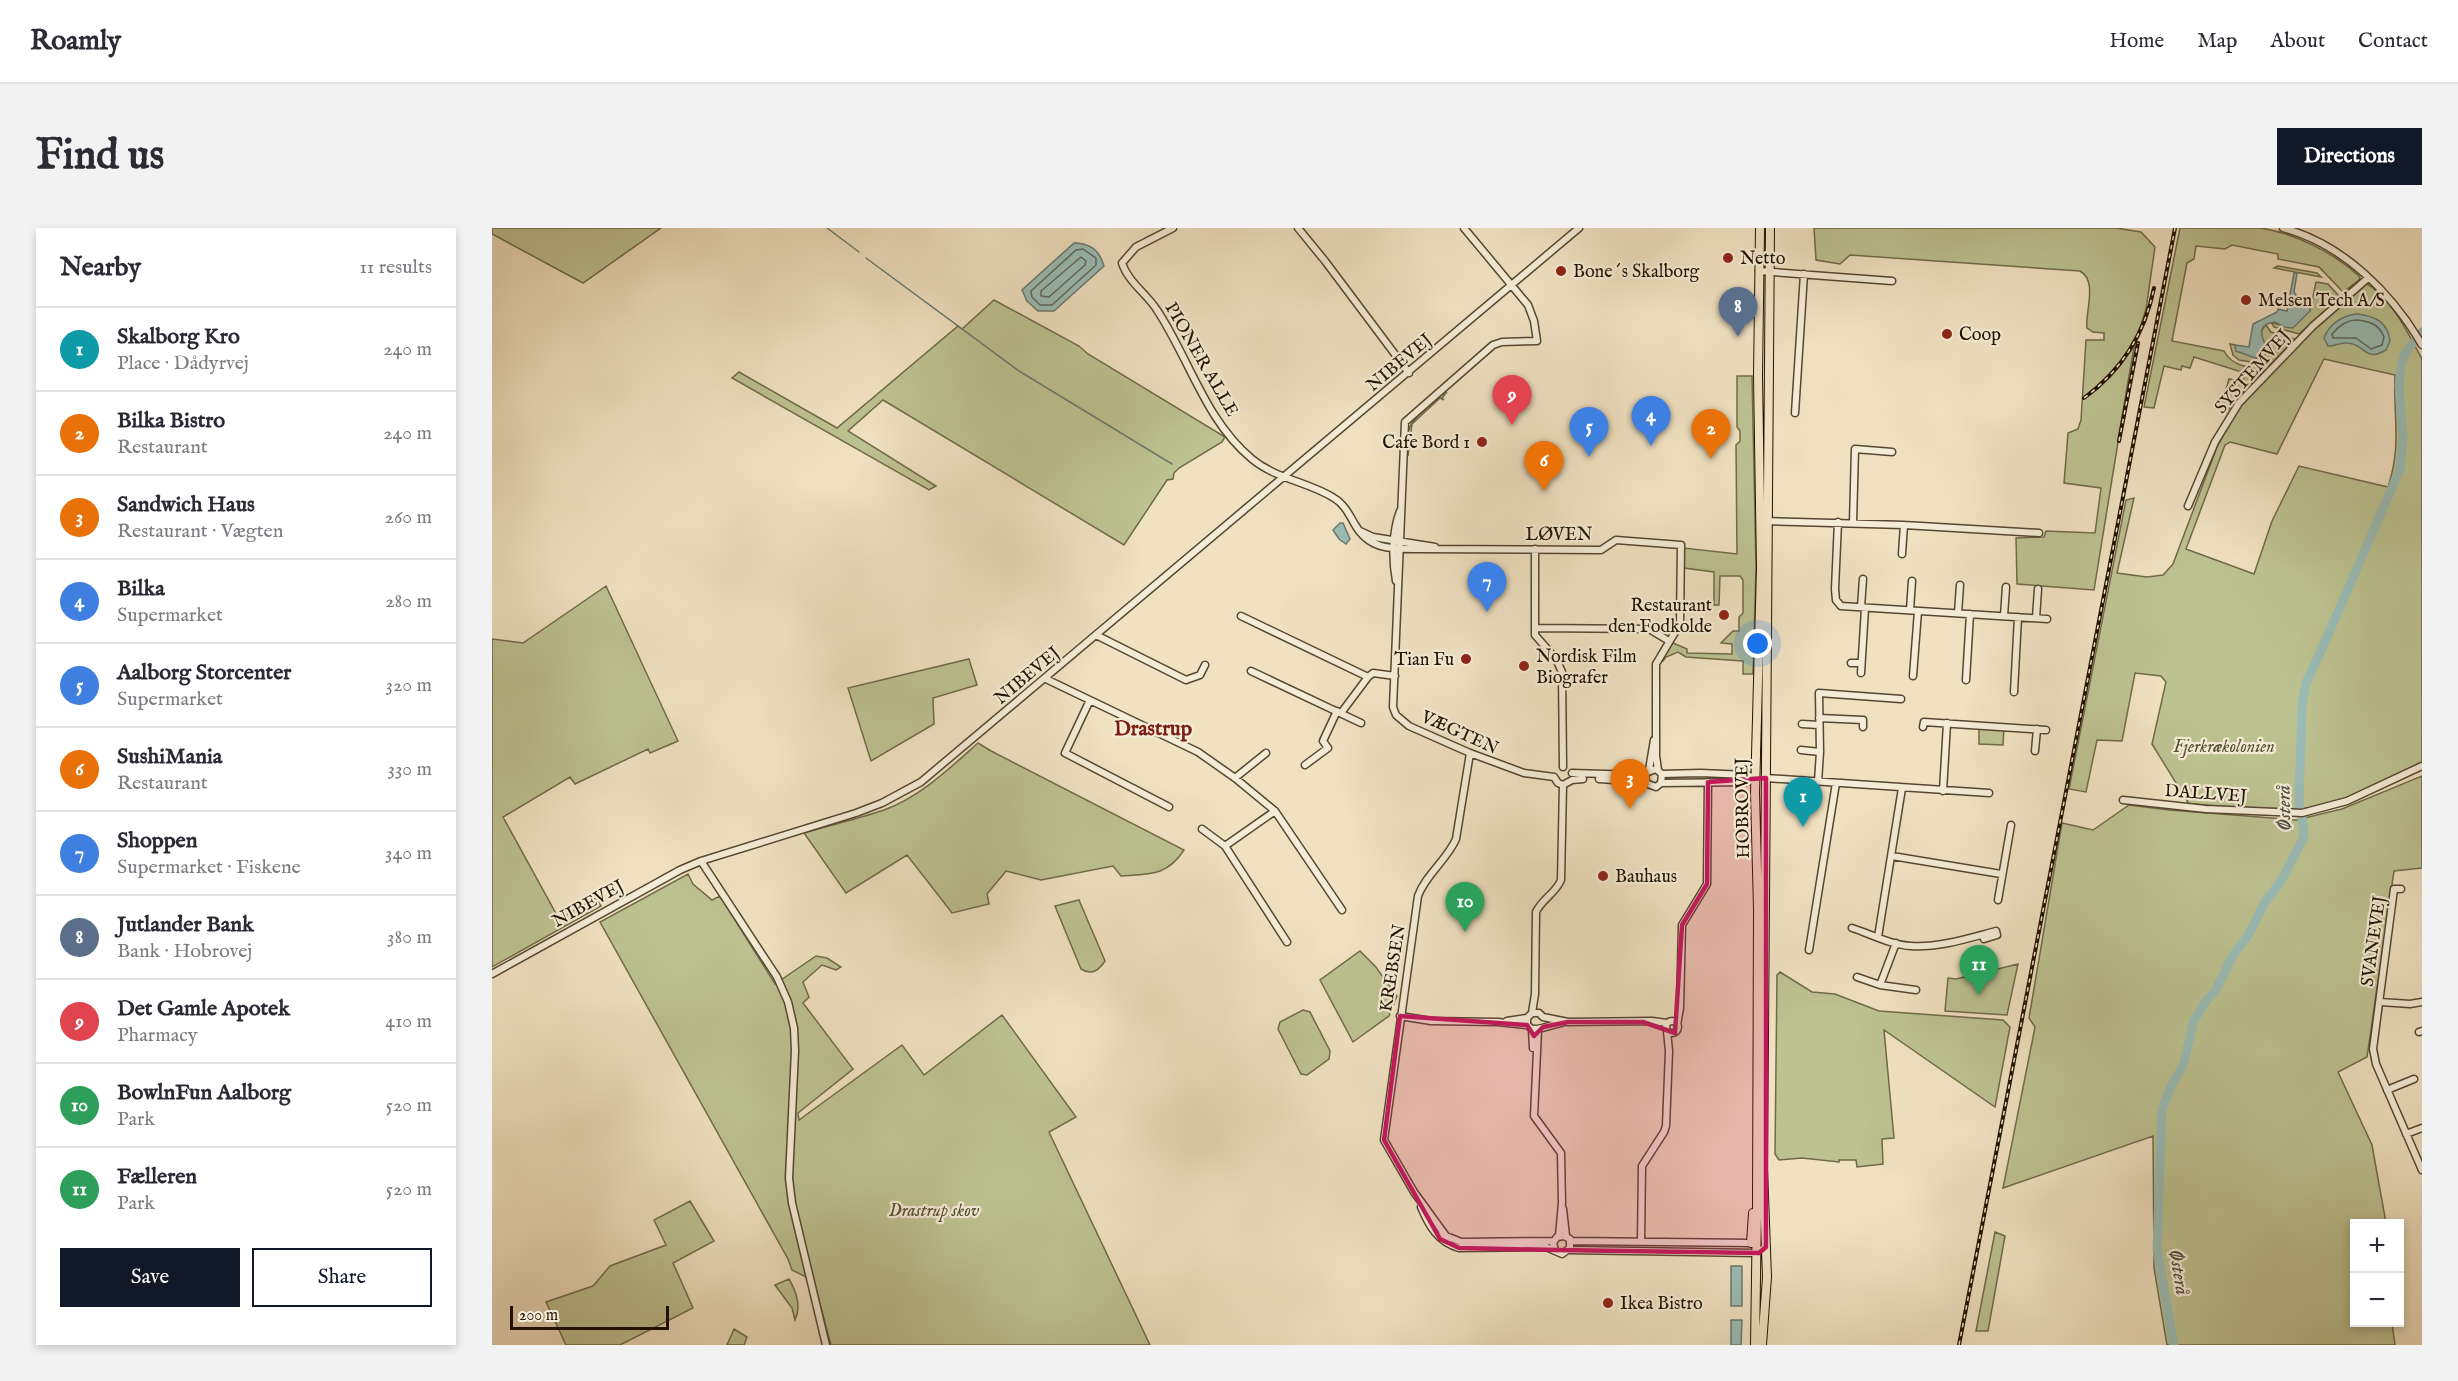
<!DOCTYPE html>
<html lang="en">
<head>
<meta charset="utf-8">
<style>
	body { margin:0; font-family:"IM FELL English",serif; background:#f2f2f3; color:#2b2b33 }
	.controls { position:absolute; right:18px; bottom:18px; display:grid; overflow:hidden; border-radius:0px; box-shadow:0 3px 9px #0003 }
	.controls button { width:54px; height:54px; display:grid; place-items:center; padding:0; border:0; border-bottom:2px solid #e1e1e2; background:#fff; color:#2b2b33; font:30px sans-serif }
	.scale { position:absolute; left:18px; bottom:15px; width:159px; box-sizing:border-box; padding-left:6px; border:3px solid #231201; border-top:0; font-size:16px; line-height:21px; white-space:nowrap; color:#231201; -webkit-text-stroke:4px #f5ecd7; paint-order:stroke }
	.you { position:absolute; left:1266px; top:416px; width:21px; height:21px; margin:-15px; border:4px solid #fff; border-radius:50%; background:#1a73e8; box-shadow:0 0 0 9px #1a73e833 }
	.badge { display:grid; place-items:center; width:39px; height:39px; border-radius:50%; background:#111827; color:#fff; font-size:20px; font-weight:700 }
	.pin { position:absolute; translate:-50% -50px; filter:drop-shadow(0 2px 3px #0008) }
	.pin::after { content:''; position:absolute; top:32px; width:21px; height:18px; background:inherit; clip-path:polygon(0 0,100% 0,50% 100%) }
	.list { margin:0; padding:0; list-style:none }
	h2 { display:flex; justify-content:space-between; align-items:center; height:78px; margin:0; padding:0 24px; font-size:26px }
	h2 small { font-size:20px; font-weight:400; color:#7c7c81 }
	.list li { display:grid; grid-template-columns:39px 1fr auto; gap:18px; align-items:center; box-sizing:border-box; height:84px; padding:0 24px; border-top:2px solid #e1e1e2 }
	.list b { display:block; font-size:22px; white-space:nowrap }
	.list p { margin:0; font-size:20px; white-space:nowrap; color:#7c7c81 }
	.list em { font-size:20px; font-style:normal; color:#7c7c81 }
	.actions { display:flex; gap:12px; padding:18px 24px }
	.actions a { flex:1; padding:14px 0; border:2px solid #111827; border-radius:0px; text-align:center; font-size:21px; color:#111827 }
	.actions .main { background:#111827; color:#fff }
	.map { position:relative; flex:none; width:1930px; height:1117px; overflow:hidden; border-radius:0px }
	header { display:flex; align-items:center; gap:36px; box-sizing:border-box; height:84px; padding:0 30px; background:#fff; border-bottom:2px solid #e1e1e2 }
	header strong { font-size:28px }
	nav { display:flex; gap:33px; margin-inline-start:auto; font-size:21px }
	.intro { display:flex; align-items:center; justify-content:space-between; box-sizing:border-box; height:144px; padding:0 36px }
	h1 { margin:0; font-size:42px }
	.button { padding:15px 27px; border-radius:0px; background:#111827; color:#fff; font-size:21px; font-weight:700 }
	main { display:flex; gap:36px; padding:0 36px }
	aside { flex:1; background:#fff; border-radius:0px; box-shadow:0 3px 9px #0003 }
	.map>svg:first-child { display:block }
	.green { fill:#bdc291; stroke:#706a49; stroke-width:1.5; fill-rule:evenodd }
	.water { fill:#9abdb6; stroke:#6a796e; stroke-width:1.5 }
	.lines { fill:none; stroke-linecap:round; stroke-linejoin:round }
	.shore { stroke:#5e685c; stroke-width:1.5 }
	.stream { stroke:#6a796e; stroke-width:1.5 }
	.river { stroke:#9abdb6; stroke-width:9 }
	.minor-casing { stroke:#564631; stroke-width:9 }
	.major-casing { stroke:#231201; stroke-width:10 }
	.minor { stroke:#f5ecd7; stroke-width:6 }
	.major { stroke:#f0e1c1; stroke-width:8 }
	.rail-casing { stroke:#231201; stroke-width:4 }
	.rail { stroke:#f5ecd7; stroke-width:1.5; stroke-dasharray:4.5; stroke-linecap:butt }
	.marked { fill:#c2185b; fill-opacity:0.2; stroke:#c2185b; stroke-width:4.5; stroke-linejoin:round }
	.poi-dot { fill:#8f2418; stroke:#f5ecd7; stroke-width:2 }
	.labels { text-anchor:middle; stroke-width:4.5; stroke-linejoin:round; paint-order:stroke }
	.poi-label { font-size:18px; fill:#231201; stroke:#f5ecd7; text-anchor:start }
	.street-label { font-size:18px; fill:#231201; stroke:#f5ecd7 }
	.park-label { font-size:18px; font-style:italic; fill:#595033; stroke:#f5ecd7 }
	.water-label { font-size:20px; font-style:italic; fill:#4d4e40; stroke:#f5ecd7 }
	.quarter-label { font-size:21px; font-weight:bold; fill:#7a1f14; stroke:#f5ecd7 }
</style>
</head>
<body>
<header>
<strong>Roamly</strong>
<nav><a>Home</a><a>Map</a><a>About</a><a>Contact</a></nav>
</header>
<div class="intro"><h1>Find us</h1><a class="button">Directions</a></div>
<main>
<aside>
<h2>Nearby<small>11 results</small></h2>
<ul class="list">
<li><span class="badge" style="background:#0f9aa8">1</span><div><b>Skalborg Kro</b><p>Place · Dådyrvej</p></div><em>240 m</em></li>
<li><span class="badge" style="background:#e8710a">2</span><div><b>Bilka Bistro</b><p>Restaurant</p></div><em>240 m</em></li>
<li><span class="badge" style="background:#e8710a">3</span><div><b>Sandwich Haus</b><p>Restaurant · Vægten</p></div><em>260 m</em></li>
<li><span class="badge" style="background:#3f7fe0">4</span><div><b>Bilka</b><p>Supermarket</p></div><em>280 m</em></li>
<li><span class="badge" style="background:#3f7fe0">5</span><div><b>Aalborg Storcenter</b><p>Supermarket</p></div><em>320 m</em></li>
<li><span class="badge" style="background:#e8710a">6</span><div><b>SushiMania</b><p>Restaurant</p></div><em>330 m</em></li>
<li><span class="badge" style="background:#3f7fe0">7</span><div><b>Shoppen</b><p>Supermarket · Fiskene</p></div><em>340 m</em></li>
<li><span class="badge" style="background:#5c6f8a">8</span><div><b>Jutlander Bank</b><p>Bank · Hobrovej</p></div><em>380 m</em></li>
<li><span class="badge" style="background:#e0444e">9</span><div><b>Det Gamle Apotek</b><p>Pharmacy</p></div><em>410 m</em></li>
<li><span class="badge" style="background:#2e9e5b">10</span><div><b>BowlnFun Aalborg</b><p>Park</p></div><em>520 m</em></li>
<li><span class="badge" style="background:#2e9e5b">11</span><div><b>Fælleren</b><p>Park</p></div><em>520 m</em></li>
</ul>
<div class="actions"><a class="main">Save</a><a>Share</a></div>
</aside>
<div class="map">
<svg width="1930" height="1117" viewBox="0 0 1930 1117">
	<rect width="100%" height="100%" fill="#f0e1c1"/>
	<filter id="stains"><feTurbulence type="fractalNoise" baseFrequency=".00333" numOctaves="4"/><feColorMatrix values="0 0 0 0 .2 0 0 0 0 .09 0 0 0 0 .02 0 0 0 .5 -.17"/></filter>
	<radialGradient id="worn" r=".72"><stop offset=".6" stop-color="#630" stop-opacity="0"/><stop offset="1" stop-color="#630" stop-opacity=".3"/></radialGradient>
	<path class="green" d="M0 0H169L91 55 0 6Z
		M1322 0H1624L1649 4 1663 19 1654 81 1642 120 1634 165 1602 362 1525 356 1524 310 1552 309 1554 303 1603 305 1609 260 1572 255 1576 205 1586 201 1589 192 1594 112H1612V105L1601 104 1595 100C1593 83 1606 53 1588 43L1358 27 1348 36 1324 32Z
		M1688 0C1713 0 1742 0 1768 0 1803 5 1842 25 1868 49L1867 52 1851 64 1827 39 1786 31V26L1740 17 1733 21 1704 18 1702 31 1695 35 1680 113 1732 123C1741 139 1756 139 1773 142L1745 170 1734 185 1728 182 1737 151 1751 154 1753 145 1702 129 1698 140 1690 138 1689 142 1672 138 1662 180 1652 179Z
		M1786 38 1825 45 1829 49 1782 40Z
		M1824 54 1836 56 1846 67 1845 72 1807 106 1782 99 1779 94 1788 97 1818 83Z
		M1874 55C1900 71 1916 105 1930 131V534C1898 549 1858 573 1823 579 1782 585 1738 578 1697 576L1660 516 1674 454 1669 448 1643 445 1630 513 1605 512 1594 564 1577 561 1634 272 1642 270 1625 345 1655 349 1671 347 1681 336 1725 219 1746 181 1821 101ZM1832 131 1903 147C1901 189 1910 216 1896 259L1807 238 1780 293 1762 346 1694 321 1733 217 1738 214 1785 226Z
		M502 72 587 118 596 126 733 209 730 214 687 240 682 245 681 251 675 252 632 317 391 172 356 203 444 258 437 262 240 150 247 144 345 200 466 98 470 101Z
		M1774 97 1779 104 1803 111 1778 137 1747 132 1741 127 1738 116 1743 117 1744 123 1767 131 1775 120C1770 112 1766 104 1774 97Z
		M1245 148H1260L1264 339 1261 446H1251V433L1194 429 1186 424 1174 429 1171 433 1168 431 1181 415 1195 421V425L1240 426V416L1229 415 1241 403H1247V389L1251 385V352L1248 348H1228L1227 377H1222V344L1192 340V320L1245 326 1244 217 1248 213V203L1245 199Z
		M954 165 950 170 952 172 948 170 920 196 916 228C908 197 928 185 950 166Z
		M114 358 186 513 158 525 156 521 83 556 78 549 11 589 67 691 104 670 109 678 0 739V411L31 415Z
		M477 431 485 457 441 470 442 496 379 533 356 460Z
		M1487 500 1512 501 1511 517 1487 516Z
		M486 515 499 523 692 622C675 648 658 646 629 648L621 638 549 652 514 643 495 666 497 676 460 685 415 627 354 665 312 605C338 597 366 591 392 582 428 569 458 540 486 515Z
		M1930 548V640L1902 643 1875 829 1846 844 1880 917 1894 995 1862 996V1094L1900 1095 1903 1117H1675L1662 1040 1661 908 1511 960 1543 799 1537 790 1570 595 1601 602 1637 577 1677 582 1804 592 1850 581Z
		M196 646 201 656 220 672 228 668 283 756 324 728 335 730 349 739 344 742 330 737 311 754 317 769 311 775 361 841 306 885 307 892 410 817 432 847 510 787 584 889 557 904 658 1117H339L320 1047 314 1049 300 1042 296 1031 108 694Z
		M587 672 613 733C607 742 600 748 589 741L563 678Z
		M868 723 883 738 905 768 897 788 861 814 828 752Z
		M1526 736 1515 787 1453 783 1456 750 1464 751Z
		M1288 744 1320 764 1343 766 1387 783 1511 792 1518 799 1503 879 1392 802 1402 910 1390 911 1391 936 1365 939 1364 932H1347V934L1310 930 1287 932 1283 926 1285 747Z
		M811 782 818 784 838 823 837 831 815 847 809 846 786 801 788 794Z
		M198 973 222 1013 181 1035 201 1080 128 1117H74L54 1074 101 1058 118 1038 174 1017 162 992Z
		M1503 1004 1513 1008 1496 1103H1484Z
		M297 1051C304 1063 310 1078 303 1092L300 1080 283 1057Z
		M242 1101 255 1109 252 1117H235Z"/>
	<path class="water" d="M582 15C598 15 608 23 612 38L562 83H546L535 73 530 62Z
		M1802 45H1805L1802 64 1810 76 1818 77V83L1801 100 1792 99 1783 94C1760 97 1773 111 1775 124L1771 129 1763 130 1744 123 1743 117 1757 119 1761 96 1785 84 1786 81 1795 83Z
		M1865 86C1883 88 1896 94 1898 113L1894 122C1872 135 1873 115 1855 115 1847 114 1843 119 1836 118L1832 110C1837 96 1851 87 1865 86Z
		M848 295H851L858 311 854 316 847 311 841 302Z
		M1239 1038H1250V1078H1239Z
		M1239 1092H1250L1249 1117H1239Z"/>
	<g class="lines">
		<path class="shore" d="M591 21 604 30V37L560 77H548L540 69 539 63 584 22Z
			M589 29 594 33 593 37 557 69 549 68V63Z
			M1864 92C1877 93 1887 96 1892 109L1890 117 1879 121 1864 110H1841L1840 106C1846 99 1855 92 1864 92Z"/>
		<path class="stream" d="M335 0 367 24
			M374 30 527 143 680 236"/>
		<path class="river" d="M1682 1117 1665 1022 1670 882 1679 858 1691 838 1702 792 1715 772 1724 762 1740 729 1756 708 1773 674 1789 653 1811 611 1812 602 1807 576 1810 476 1814 455 1833 414 1908 241 1911 210 1907 158 1909 139 1913 125 1930 104"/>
		<g class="minor-casing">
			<path id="minor" d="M681 0 644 19 630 35C636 54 655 66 665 82 698 132 713 192 760 231 784 251 817 254 842 270 852 276 857 286 862 295 877 323 901 321 929 321L1109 322 1124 312 1189 317 1188 396 1164 436V528L1166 542
				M806 0 833 33 917 145
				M972 0 1036 77 1042 93 1045 113 1010 114 1001 117 913 194 901 479 904 487 917 498 978 525 1032 545 1062 549
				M1791 0C1851 16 1900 65 1930 117
				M1267 43 1400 53
				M1303 185 1312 46
				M1696 278 1723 214 1747 175 1821 98 1876 50
				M1271 293 1412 297 1547 305
				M1346 294 1343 361 1344 372 1349 378 1555 391
				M1361 295 1363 221 1400 224
				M868 303 881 309 943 319
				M1043 321V407L1064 431 1070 444 1071 539
				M1410 326 1412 297
				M904 353C900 331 900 304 908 283
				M1369 379 1371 351
				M1418 382 1420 353
				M1466 385 1468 357
				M749 388 876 449
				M1512 388 1514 359
				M1544 390 1546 361
				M1043 400 1157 401 1177 413
				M604 407 694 452 708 447 713 437
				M1359 435H1369
				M759 443 869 495
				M1369 445 1373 380
				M1421 448 1426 383
				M554 451 706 524 743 550 783 583 850 682
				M1474 452 1478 386
				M1522 464 1526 389
				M598 472 573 525 677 579
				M849 485 876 449 881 445 903 448
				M1327 490 1371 492V499
				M1310 496 1327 497
				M1431 499 1432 494 1554 502
				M1309 522 1328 524
				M1543 523 1545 501
				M978 525 964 611C955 632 934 646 926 668L892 912 922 964 954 1008 969 1014 1062 1013
				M813 537 836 520 831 513 845 483
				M1157 542 1162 512
				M1080 545 1148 547 1164 541 1170 546 1169 555 1164 559 1156 556 1153 552 1154 545
				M1170 546 1209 545 1255 547 1263 550
				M1062 549 1066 555 1071 557 1080 552 1091 551
				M743 550 774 525
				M1274 550 1497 565
				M1107 551 1154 554
				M1326 554 1328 524 1327 465 1409 471
				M1169 555 1255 554 1264 550
				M1451 563 1455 495
				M1631 572 1714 581 1810 585 1855 573 1930 538
				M710 601 733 618 795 714
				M733 618 783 583
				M1400 628 1509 646
				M209 633 285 749 296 774 302 800 303 823 297 950 300 975 334 1117
				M1909 661H1902L1881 821 1884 836 1930 942
				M1506 672 1519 597
				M1360 700C1379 706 1399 717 1419 718 1447 720 1477 710 1504 703L1505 707 1492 711 1491 707
				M1386 709 1410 560
				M1317 722 1344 555
				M0 746 188 642 209 633 364 585 390 575 429 554 1087 0
				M1365 749 1388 757 1404 715
				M1388 757 1424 762
				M1888 774 1918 776 1930 774
				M1040 785 1043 766 1044 684C1050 671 1064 665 1069 652L1071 557
				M908 788 939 793 1006 794 1035 797
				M1051 789 1076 794 1160 793 1175 795
				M1051 789 1047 785H1040L1035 790V797L1040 801C1048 802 1063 796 1072 794
				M1174 799a6 6 0 1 1 12 0a6 6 0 1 1-12 0Z
				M1015 793 1035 790
				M1185 797 1188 780 1190 697 1215 656 1216 554
				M1040 801 1041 820
				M1046 802 1042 888 1069 925 1070 975 1067 1008
				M1927 804 1930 803
				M1895 862 1922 851
				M1914 906 1930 900
				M929 979C937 998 946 1014 967 1020L1054 1019 1070 1026 1078 1020V1011L1072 1008 1065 1009 1061 1015 1063 1022
				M1071 981 1074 1008
				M1079 1013 1261 1015
				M1149 1014 1150 938 1172 904 1174 898 1177 823 1175 803
				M1077 1022 1264 1025 1274 1019"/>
		</g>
		<g class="major-casing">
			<path id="major" d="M1259 1015 1261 985
				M1263 1117 1265 982 1266 682 1263 565 1269 340 1266 148 1268 0
				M1270 1117 1275 1049 1271 940 1278 0"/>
		</g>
		<use href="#minor" class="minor"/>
		<use href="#major" class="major"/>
		<g class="rail-casing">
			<path id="rail" d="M1592 170C1629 143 1653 105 1662 60
				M1627 213 1646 115
				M1467 1117 1683 0"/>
		</g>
		<use href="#rail" class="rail"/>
	</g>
	<path class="marked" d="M1274 550V1019L1267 1025 1064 1022 967 1020 948 1011 892 912 908 788 1035 797 1042 808 1051 799 1076 794H1151L1183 805 1190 697 1215 656 1216 554Z"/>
	<g class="poi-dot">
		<circle cx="1236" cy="30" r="6"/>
		<circle cx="1069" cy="43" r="6"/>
		<circle cx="1754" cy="72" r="6"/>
		<circle cx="1455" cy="106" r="6"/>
		<circle cx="990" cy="214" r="6"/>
		<circle cx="1232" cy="387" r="6"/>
		<circle cx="974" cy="431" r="6"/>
		<circle cx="1032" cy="438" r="6"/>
		<circle cx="1111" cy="648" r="6"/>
		<circle cx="1116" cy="1075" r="6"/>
	</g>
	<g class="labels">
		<g class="poi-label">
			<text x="1248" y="36">Netto</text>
			<text x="1081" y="49">Bone´s Skalborg</text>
			<text x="1766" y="78">Melsen Tech A/S</text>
			<text x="1467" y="112">Coop</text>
			<text x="978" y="220" text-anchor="end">Cafe Bord 1</text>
			<text x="1220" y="383" text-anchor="end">Restaurant<tspan x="1220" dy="21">den Fodkolde</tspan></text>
			<text x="1044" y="434">Nordisk Film<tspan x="1044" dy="21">Biografer</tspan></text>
			<text x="962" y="437" text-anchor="end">Tian Fu</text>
			<text x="1123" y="654">Bauhaus</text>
			<text x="1128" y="1081">Ikea Bistro</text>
		</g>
		<g class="street-label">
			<text transform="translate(710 131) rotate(60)" y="6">PIONER ALLE</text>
			<text transform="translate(907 134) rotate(-40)" y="6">NIBEVEJ</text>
			<text transform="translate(1760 143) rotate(-49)" y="6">SYSTEMVEJ</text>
			<text x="1067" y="312">LØVEN</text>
			<text transform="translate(535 447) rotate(-40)" y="6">NIBEVEJ</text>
			<text transform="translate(968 504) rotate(24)" y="6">VÆGTEN</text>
			<text transform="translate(1714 565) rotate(4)" y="6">DALLVEJ</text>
			<text transform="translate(1250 580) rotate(-91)" y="6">HOBROVEJ</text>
			<text transform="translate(96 675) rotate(-29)" y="6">NIBEVEJ</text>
			<text transform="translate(1881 713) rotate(-82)" y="6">SVANEVEJ</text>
			<text transform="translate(900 740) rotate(-81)" y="6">KREBSEN</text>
		</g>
		<g class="park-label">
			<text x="1732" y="524">Fjerkrækolonien</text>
			<text x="442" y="988">Drastrup skov</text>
		</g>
		<g class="water-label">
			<text transform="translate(1791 580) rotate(-91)" y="7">Østerå</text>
			<text transform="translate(1688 1044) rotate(81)" y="7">Østerå</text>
		</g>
		<g class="quarter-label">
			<text x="661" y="507">Drastrup</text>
		</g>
	</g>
	<rect width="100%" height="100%" filter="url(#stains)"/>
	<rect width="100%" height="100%" fill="url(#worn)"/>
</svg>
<div class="controls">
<button>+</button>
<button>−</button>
</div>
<div class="scale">200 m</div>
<div class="you"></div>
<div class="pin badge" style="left:1311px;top:599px;background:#0f9aa8">1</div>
<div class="pin badge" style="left:1219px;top:231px;background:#e8710a">2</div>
<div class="pin badge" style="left:1138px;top:581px;background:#e8710a">3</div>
<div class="pin badge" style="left:1159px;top:218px;background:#3f7fe0">4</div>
<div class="pin badge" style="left:1097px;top:229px;background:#3f7fe0">5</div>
<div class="pin badge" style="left:1052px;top:263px;background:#e8710a">6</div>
<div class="pin badge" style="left:995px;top:384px;background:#3f7fe0">7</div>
<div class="pin badge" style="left:1246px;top:109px;background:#5c6f8a">8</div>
<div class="pin badge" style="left:1020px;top:197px;background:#e0444e">9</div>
<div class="pin badge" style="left:973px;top:704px;background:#2e9e5b">10</div>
<div class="pin badge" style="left:1487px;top:767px;background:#2e9e5b">11</div>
</div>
</main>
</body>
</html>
